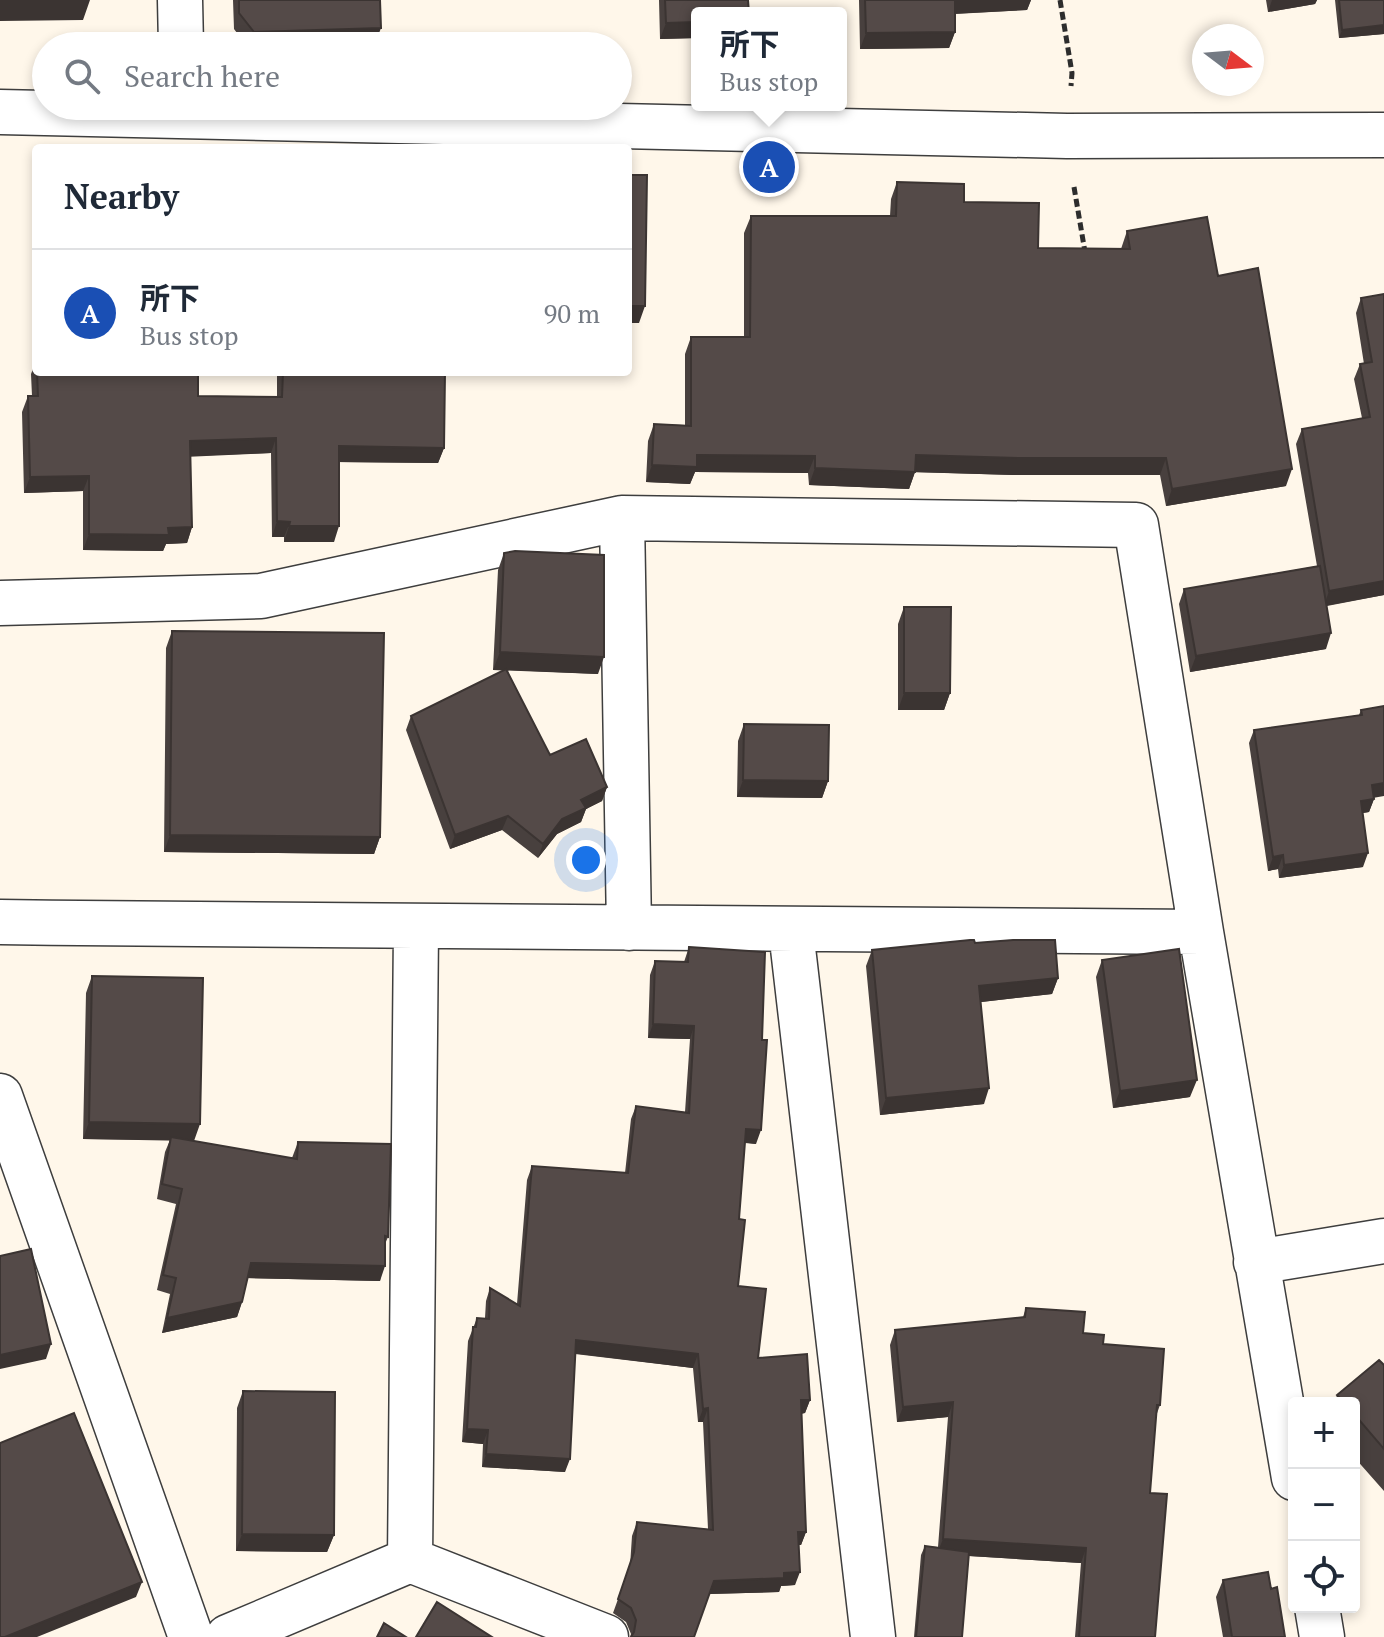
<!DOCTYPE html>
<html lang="en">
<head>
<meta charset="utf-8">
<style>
	body { margin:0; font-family:"PT Serif","Noto Sans JP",serif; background:#f2f2f3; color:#1f2937 }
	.controls { position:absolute; right:24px; bottom:24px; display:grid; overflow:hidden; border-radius:8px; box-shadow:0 4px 12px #0003 }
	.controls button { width:72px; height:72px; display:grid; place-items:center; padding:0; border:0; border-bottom:2px solid #e0e1e3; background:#fff; color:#1f2937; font:40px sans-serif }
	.compass { position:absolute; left:1192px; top:24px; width:72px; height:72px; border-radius:50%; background:#fff; box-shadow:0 4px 12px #0003; rotate:106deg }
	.you { position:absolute; left:586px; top:860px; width:28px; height:28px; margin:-20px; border:6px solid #fff; border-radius:50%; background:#1a73e8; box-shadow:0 0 0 12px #1a73e833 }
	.badge { display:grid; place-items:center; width:52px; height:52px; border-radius:50%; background:#0f766e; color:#fff; font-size:26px; font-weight:700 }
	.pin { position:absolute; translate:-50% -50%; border:4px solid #fff; box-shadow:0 2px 8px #0006 }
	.popup { position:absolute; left:691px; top:7px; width:156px; height:104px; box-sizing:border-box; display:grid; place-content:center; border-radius:8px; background:#fff; filter:drop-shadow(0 2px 6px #0005); font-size:26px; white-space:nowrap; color:#747a83 }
	.popup b { font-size:30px; color:#1f2937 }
	.popup::after { content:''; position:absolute; left:50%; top:100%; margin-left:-16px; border:16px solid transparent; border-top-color:#fff }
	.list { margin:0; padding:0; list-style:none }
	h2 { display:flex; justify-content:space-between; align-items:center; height:104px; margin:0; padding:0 32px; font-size:34px }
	h2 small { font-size:26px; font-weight:400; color:#747a83 }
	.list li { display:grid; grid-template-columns:52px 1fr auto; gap:24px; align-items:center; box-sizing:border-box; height:128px; padding:0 32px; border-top:2px solid #e0e1e3 }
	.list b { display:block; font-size:30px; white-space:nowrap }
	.list p { margin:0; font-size:26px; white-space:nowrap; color:#747a83 }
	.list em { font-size:26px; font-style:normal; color:#747a83 }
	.icon { flex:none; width:44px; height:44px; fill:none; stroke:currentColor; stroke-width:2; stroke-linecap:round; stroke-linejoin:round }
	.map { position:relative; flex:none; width:1384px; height:1637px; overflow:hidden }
	.search { position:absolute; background:#fff; box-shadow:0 4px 12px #0003; left:32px; top:32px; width:600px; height:88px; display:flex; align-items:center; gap:20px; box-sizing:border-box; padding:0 28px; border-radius:44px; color:#747a83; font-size:30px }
	.panel { position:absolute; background:#fff; box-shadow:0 4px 12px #0003; left:32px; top:144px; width:600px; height:232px; border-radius:8px }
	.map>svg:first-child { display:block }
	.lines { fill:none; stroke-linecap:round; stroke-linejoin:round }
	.minor-casing { stroke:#3e3e3e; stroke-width:47 }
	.path { stroke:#2d2d2d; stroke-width:5; stroke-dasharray:8 4; stroke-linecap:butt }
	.minor { stroke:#fff; stroke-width:44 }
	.wall { fill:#48403e }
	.shaded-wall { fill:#3b3432 }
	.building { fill:#544a48; stroke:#3b3432; stroke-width:2 }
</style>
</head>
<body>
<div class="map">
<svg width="1384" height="1637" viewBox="0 0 1384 1637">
	<rect width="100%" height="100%" fill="#fff7ea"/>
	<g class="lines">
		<g class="minor-casing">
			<path id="minor" d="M180 0 181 46
				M0 112 1067 136 1384 135
				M622 518 629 928
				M0 603 261 596 622 518 1136 525 1201 932 1294 1478
				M0 922C400 928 800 931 1201 932
				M791 931 873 1637
				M0 1096 191 1637
				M1256 1262 1384 1241
				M410 1560 416 929
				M1317 1607 1322 1637
				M228 1637 410 1560 606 1637"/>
		</g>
		<path class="path" d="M1060 0 1072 73 1071 86
			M1074 187 1085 252"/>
		<use href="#minor" class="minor"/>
	</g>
	<path class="wall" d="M233 0H380L375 44 247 46 234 29Z
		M659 0H748L697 13V38L660 39Z
		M859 0H1031L1027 10 955 14V32L949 48 860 49Z
		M1266 0H1317L1315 4 1268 12Z
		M1335 0H1384V34L1339 38Z
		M897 182 964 202 1038 248 1121 249 1127 231 1218 276 1286 486 1166 506 1160 475H1014L915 472 909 489 809 485 808 473 695 472 690 484 646 482 648 441 654 424 685 425V354L691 337H744V233L751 216H890L891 199Z
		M1384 294V595L1327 606 1326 649 1190 672 1179 604 1184 589 1317 566 1296 444 1302 429 1362 418 1354 379 1360 364H1364L1356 313 1361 298Z
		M36 361V372H198V396L277 397V372H445L444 448 438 463 339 462 334 542H284V537H272L271 453 190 456 192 527 187 543 166 544 163 551 83 550V491L24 493 22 412 28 396H32L31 374Z
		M504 553 598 674 506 670 550 755 607 787 602 801 586 809 581 822 557 834 538 858 502 830 450 849 406 730 411 716 504 670H493L498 570Z
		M904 607 950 693 944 710H898V624Z
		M172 631 380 837 374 854 164 852 166 648Z
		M1361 710 1374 799 1369 812 1363 813V867L1279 878 1278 869 1268 871 1249 743 1254 730 1359 715Z
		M744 724 828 781 822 798 737 797 738 741Z
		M975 943 1058 978 1052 994 981 1002 984 1104 880 1115 866 966 872 950Z
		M689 947 756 1144 745 1143 739 1219 738 1286 758 1358 810 1400 805 1413 801 1414 806 1532 801 1545H798L795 1585 781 1586 779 1592 709 1594 630 1637 631 1634 626 1622 613 1613 630 1566 632 1536 637 1522 708 1529 703 1422H698L693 1368 575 1354 565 1472 482 1467 483 1444 462 1442 468 1341 477 1318H485L486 1301 490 1288 517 1304 527 1180 532 1166 625 1173 631 1119 636 1106 685 1112 690 1039 648 1038 650 975 655 961 684 962Z
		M1102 960 1190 1097 1113 1108 1096 977Z
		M92 976 194 1141 292 1158 298 1142 388 1237 385 1244 380 1281 247 1278 242 1302 237 1317 162 1333 170 1294 157 1290 176 1204 157 1199 165 1152 170 1140 83 1139 86 993Z
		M1026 1308 1083 1333 1103 1344 1160 1405 1156 1416 1150 1493 1155 1637H1075L1081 1563 969 1556 962 1637H914L921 1555 925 1546 938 1547 948 1417 897 1422 890 1345 895 1330 1023 1317Z
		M1384 1365V1491L1354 1457V1403H1335L1337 1395Z
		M243 1391 334 1535 327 1552 236 1551 237 1408Z
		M1223 1580 1271 1589 1285 1637H1223L1216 1597Z"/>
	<path class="shaded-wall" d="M0 0H90L83 20 0 21Z
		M954 0H1031L1027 10 949 14Z
		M1272 0H1317L1315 4 1268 12Z
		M697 22V38L660 39 666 23Z
		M1384 25V34L1339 38 1342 30Z
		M381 28 375 44 249 46 254 32Z
		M955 32 949 48 860 49 866 33Z
		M628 306H645L639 323H628Z
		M276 438 271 453 184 457 190 441Z
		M339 446 444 448 438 463 334 462Z
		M697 455 815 456 808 473 695 472 690 484 646 482 652 465Z
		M916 455 1166 458 1160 475H1014L909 472Z
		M815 468 915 472 909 489 809 485Z
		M1292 469 1286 486 1166 506 1172 489Z
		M89 476 83 491 24 493 30 477Z
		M277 521 290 522 284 537H272Z
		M289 526H339L334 542H284Z
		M192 527 187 543 166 544 163 551 83 550 89 534Z
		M1384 581V595L1324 606 1329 591Z
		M1331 633 1326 649 1190 672 1196 656Z
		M500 652 604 657 598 674 493 670Z
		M904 693H950L944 710H898Z
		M743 780 828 781 822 798 737 797Z
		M1384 783V796L1367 799 1372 785Z
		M607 787 602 801 586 809 581 822 557 834 538 858 543 844 562 819 581 800Z
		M1374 799 1369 812 1356 814 1361 801Z
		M508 816 502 830 450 849 455 835Z
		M170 835 380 837 374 854 164 852Z
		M1368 853 1363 867 1279 878 1284 865Z
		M1283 855 1278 869 1268 871 1273 857Z
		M1058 978 1052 994 973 1003 979 986Z
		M653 1024 694 1026 690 1039 648 1038Z
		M1197 1080 1190 1097 1113 1108 1120 1091Z
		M989 1088 984 1104 880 1115 886 1098Z
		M89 1122 200 1124 194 1141 83 1139Z
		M746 1129 761 1130 756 1144 741 1142Z
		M251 1263 385 1266 380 1281 245 1278Z
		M242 1302 237 1317 162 1333 167 1318Z
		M576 1340 698 1354 693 1368 571 1353Z
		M51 1344 46 1359 0 1369V1355Z
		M801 1400H810L805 1413 796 1414Z
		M953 1402 948 1417 897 1422 903 1407Z
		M708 1408 703 1422H698L703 1409Z
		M467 1429 488 1430 483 1444 462 1442Z
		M486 1454 570 1459 565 1472 482 1467Z
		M798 1532H806L801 1545H793Z
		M242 1534 334 1535 327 1552 236 1551Z
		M943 1539 1086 1548 1081 1563 937 1554Z
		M800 1572 795 1585 781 1586 779 1592 709 1594 714 1581Z
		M142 1582 136 1597 37 1637H5Z"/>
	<path class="building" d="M239 0H380L381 28 254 32 239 13Z
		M665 0H748L749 13H697V22L666 23Z
		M865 0H955V32L866 33Z
		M1339 0H1384V25L1342 30Z
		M628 175H647L645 306H628Z
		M897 182 964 184V202L1039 203 1038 248 1130 249 1127 231 1207 217 1218 276 1258 268 1292 469 1172 489 1166 458H1020L916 455 915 472 815 468V456L697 455V467L652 465 654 424 691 426V337H750L751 216H896Z
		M1384 294V581L1329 591 1302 429 1370 417 1360 364 1372 362 1361 298Z
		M37 372H198V396L282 397 283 372H445L444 448 339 446V526H289L290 522 277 521 276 438 190 441 192 527 168 528 169 535 89 534V476L30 477 28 396H38Z
		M515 551 604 555V657L500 652 504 553Z
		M1320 566 1331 633 1196 656 1184 589Z
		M904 607H951L950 693H904Z
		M172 631 384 633 380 837 170 835Z
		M506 669 550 755 586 739 607 787 581 800 586 808 562 819 543 844 508 816 455 835 411 716Z
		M1384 706V783L1372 785 1374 799 1361 801 1368 853 1284 865 1283 855 1273 857 1254 730 1362 715 1361 710Z
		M744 724 829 725 828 781 743 780Z
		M970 940H974L975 943 1013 940H1055L1058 978 979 986 989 1088 886 1098 872 950Z
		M689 947 765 952 762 1040H767L761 1130 746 1129 739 1219 745 1220 738 1286 766 1289 758 1358 807 1354 810 1400H801L806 1532H798L800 1572 784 1573V1578L714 1581 694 1637H631L634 1632 636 1620 631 1608 618 1599 634 1552 637 1522 713 1530 708 1408 703 1409 698 1354 576 1340 570 1459 486 1454 488 1430 467 1429 473 1327H476L477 1318 489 1319 490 1288 520 1306 532 1166 628 1173 636 1106 689 1113 694 1026 653 1024 655 961 688 962Z
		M1179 949 1197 1080 1120 1091 1102 960Z
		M92 976 203 978 200 1124 89 1122Z
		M171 1137 297 1159 298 1142 391 1144 388 1237 385 1236V1266L251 1263 242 1302 167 1318 176 1278 163 1275 182 1189 162 1184Z
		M31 1249 51 1344 0 1355V1256Z
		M1026 1308 1085 1312 1083 1333 1104 1335 1103 1344 1164 1349 1160 1405H1157L1150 1493 1167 1494 1155 1637H1079L1086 1548 943 1539 953 1402 903 1407 895 1330 1025 1317Z
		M1379 1360 1384 1365V1449L1354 1414V1403H1344L1337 1395Z
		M243 1391 335 1392 334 1535 242 1534Z
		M74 1413 142 1582 5 1637H0V1443Z
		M925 1546 969 1552 962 1637H916Z
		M1268 1572 1271 1589 1277 1587 1285 1637H1232L1223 1580Z
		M437 1602 492 1637H416Z
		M384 1623 406 1637H377Z"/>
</svg>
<div class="controls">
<button>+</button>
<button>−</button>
<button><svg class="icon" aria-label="locate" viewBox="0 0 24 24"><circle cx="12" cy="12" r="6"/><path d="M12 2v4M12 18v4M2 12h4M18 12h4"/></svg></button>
</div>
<svg class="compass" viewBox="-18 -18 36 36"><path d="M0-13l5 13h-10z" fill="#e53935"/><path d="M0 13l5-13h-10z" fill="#747a83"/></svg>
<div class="you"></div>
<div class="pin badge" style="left:769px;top:167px;background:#1a4fb4">A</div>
<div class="popup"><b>所下</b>Bus stop</div>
<div class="search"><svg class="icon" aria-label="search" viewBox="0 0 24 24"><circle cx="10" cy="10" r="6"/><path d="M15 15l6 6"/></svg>Search here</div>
<section class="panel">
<h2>Nearby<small></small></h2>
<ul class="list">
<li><span class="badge" style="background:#1a4fb4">A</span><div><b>所下</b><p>Bus stop</p></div><em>90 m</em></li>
</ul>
</section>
</div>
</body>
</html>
